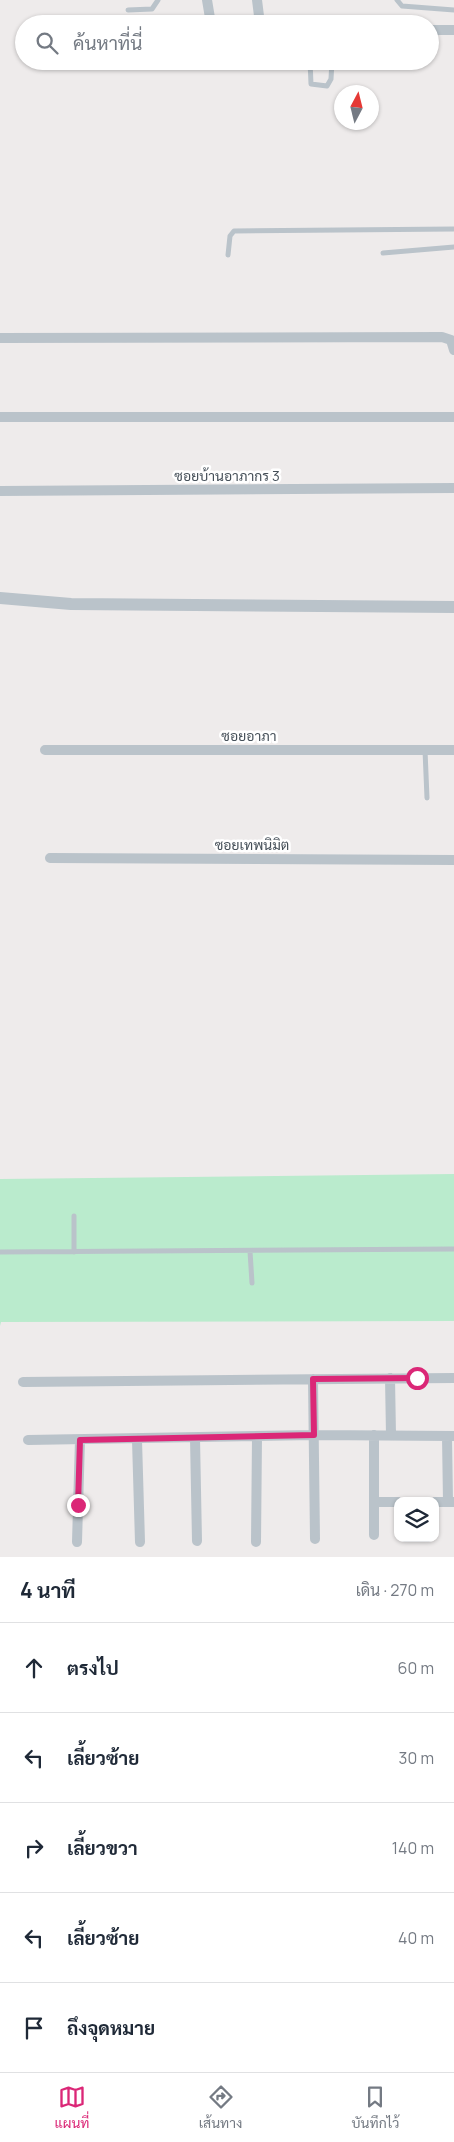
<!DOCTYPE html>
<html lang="th">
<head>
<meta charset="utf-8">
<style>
	body { margin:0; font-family:Manrope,Sarabun,sans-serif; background:#f2f2f3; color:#1f2937 }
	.controls { position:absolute; right:15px; bottom:15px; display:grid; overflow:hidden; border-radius:10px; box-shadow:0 1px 4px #0004 }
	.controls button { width:45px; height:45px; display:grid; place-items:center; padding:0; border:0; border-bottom:1px solid #e0e1e3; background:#fff; color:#1f2937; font:25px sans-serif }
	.compass { position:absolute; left:334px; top:85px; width:45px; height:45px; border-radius:50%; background:#fff; box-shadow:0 1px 4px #0004; rotate:7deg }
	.stop { position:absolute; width:15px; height:15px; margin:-11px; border:4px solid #db2777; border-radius:50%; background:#fff }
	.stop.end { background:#db2777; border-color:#fff; box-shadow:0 1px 5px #0008 }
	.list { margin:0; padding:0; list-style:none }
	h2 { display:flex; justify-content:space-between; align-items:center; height:65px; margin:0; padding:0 20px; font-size:21px }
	h2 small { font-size:16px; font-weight:400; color:#747a83 }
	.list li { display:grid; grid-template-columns:32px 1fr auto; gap:15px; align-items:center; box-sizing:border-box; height:90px; padding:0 20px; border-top:1px solid #e0e1e3 }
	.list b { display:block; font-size:19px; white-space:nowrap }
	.list em { font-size:16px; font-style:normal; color:#747a83 }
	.icon { flex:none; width:28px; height:28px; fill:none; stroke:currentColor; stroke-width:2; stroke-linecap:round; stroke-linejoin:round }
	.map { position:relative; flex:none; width:454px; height:1557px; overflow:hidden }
	.search { position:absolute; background:#fff; box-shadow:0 1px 4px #0004; left:15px; right:15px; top:15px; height:55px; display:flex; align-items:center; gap:12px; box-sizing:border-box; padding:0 18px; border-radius:28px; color:#747a83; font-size:19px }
	.sheet { height:515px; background:#fff }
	nav { display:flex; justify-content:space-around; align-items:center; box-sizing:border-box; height:70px; border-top:1px solid #e0e1e3; background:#fff; font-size:14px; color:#747a83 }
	nav a { display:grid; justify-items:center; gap:2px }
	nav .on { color:#db2777 }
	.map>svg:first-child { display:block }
	.green { fill:#baebcd }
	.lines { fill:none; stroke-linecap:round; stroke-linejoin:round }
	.service { stroke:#bac3ca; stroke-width:5 }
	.minor { stroke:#bac3ca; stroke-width:10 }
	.tertiary { stroke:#bac3ca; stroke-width:12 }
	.route { stroke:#db2777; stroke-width:6 }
	.labels { text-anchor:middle; stroke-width:5; stroke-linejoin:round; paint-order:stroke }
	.street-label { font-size:14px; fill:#454f58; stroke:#fff }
</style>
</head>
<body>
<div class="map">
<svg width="454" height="1557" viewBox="0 0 454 1557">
	<rect width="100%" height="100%" fill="#eeebeb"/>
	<path class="green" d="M454 1174V1321L1 1322 0 1326V1179Z"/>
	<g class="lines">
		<path class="service" d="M397 0 402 6 454 10
			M128 10 152 9 158 0
			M310 61 311 84 327 86 331 79 332 61
			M383 253 454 247
			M228 255 230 236 234 231 454 229
			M425 750 427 798
			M250 1251 252 1283
			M0 1252 454 1249
			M74 1252V1216"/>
		<path class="minor" d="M207 0 211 24
			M257 0 260 24
			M430 30H454
			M0 338 442 337 451 340 454 350
			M0 417H454
			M0 491 454 488
			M45 750H454
			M50 858 454 860
			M390 1378 391 1435
			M313 1379 315 1539
			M23 1382 454 1378
			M374 1435V1535
			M447 1436 448 1502
			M195 1438 197 1541
			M28 1440 314 1435 454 1436
			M137 1440 140 1542
			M374 1502H398
			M435 1502H454
			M77 1542 80 1440
			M256 1542 257 1437"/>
		<path class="tertiary" d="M0 598 71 604 454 607"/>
	</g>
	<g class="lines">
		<path class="route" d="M78 1505 80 1440 314 1435 313 1379 417 1378"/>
	</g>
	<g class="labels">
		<g class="street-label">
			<text x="227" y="481">ซอยบ้านอาภากร 3</text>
			<text x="249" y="741">ซอยอาภา</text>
			<text x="252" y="850">ซอยเทพนิมิต</text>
		</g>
	</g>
</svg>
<div class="controls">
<button><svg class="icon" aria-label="layers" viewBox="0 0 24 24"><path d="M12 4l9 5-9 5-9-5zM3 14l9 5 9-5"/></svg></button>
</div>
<svg class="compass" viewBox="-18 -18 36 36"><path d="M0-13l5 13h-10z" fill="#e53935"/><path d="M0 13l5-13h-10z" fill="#747a83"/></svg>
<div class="stop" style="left:417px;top:1378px"></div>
<div class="stop end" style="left:78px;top:1505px"></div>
<div class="search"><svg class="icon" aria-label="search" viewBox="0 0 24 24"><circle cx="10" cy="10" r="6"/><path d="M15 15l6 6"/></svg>ค้นหาที่นี่</div>
</div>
<section class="sheet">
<h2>4 นาที<small>เดิน · 270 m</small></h2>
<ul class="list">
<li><svg class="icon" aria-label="ahead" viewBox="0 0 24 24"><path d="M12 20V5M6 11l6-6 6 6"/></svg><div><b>ตรงไป</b></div><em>60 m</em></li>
<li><svg class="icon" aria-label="left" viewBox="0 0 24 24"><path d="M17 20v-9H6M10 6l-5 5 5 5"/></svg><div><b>เลี้ยวซ้าย</b></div><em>30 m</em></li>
<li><svg class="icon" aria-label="right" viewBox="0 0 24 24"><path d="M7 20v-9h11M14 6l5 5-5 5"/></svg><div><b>เลี้ยวขวา</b></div><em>140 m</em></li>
<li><svg class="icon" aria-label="left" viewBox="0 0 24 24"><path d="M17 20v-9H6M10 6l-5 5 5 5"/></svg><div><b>เลี้ยวซ้าย</b></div><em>40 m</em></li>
<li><svg class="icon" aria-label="arrive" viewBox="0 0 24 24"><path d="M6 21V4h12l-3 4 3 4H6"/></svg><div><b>ถึงจุดหมาย</b></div></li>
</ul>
</section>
<nav>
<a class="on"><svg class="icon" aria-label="map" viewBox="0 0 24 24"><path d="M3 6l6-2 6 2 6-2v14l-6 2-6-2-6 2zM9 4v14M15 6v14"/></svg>แผนที่</a>
<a><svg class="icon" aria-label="directions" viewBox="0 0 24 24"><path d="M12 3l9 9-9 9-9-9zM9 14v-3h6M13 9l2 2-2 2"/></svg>เส้นทาง</a>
<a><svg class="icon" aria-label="saved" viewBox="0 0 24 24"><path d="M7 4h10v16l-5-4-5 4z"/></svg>บันทึกไว้</a>
</nav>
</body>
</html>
